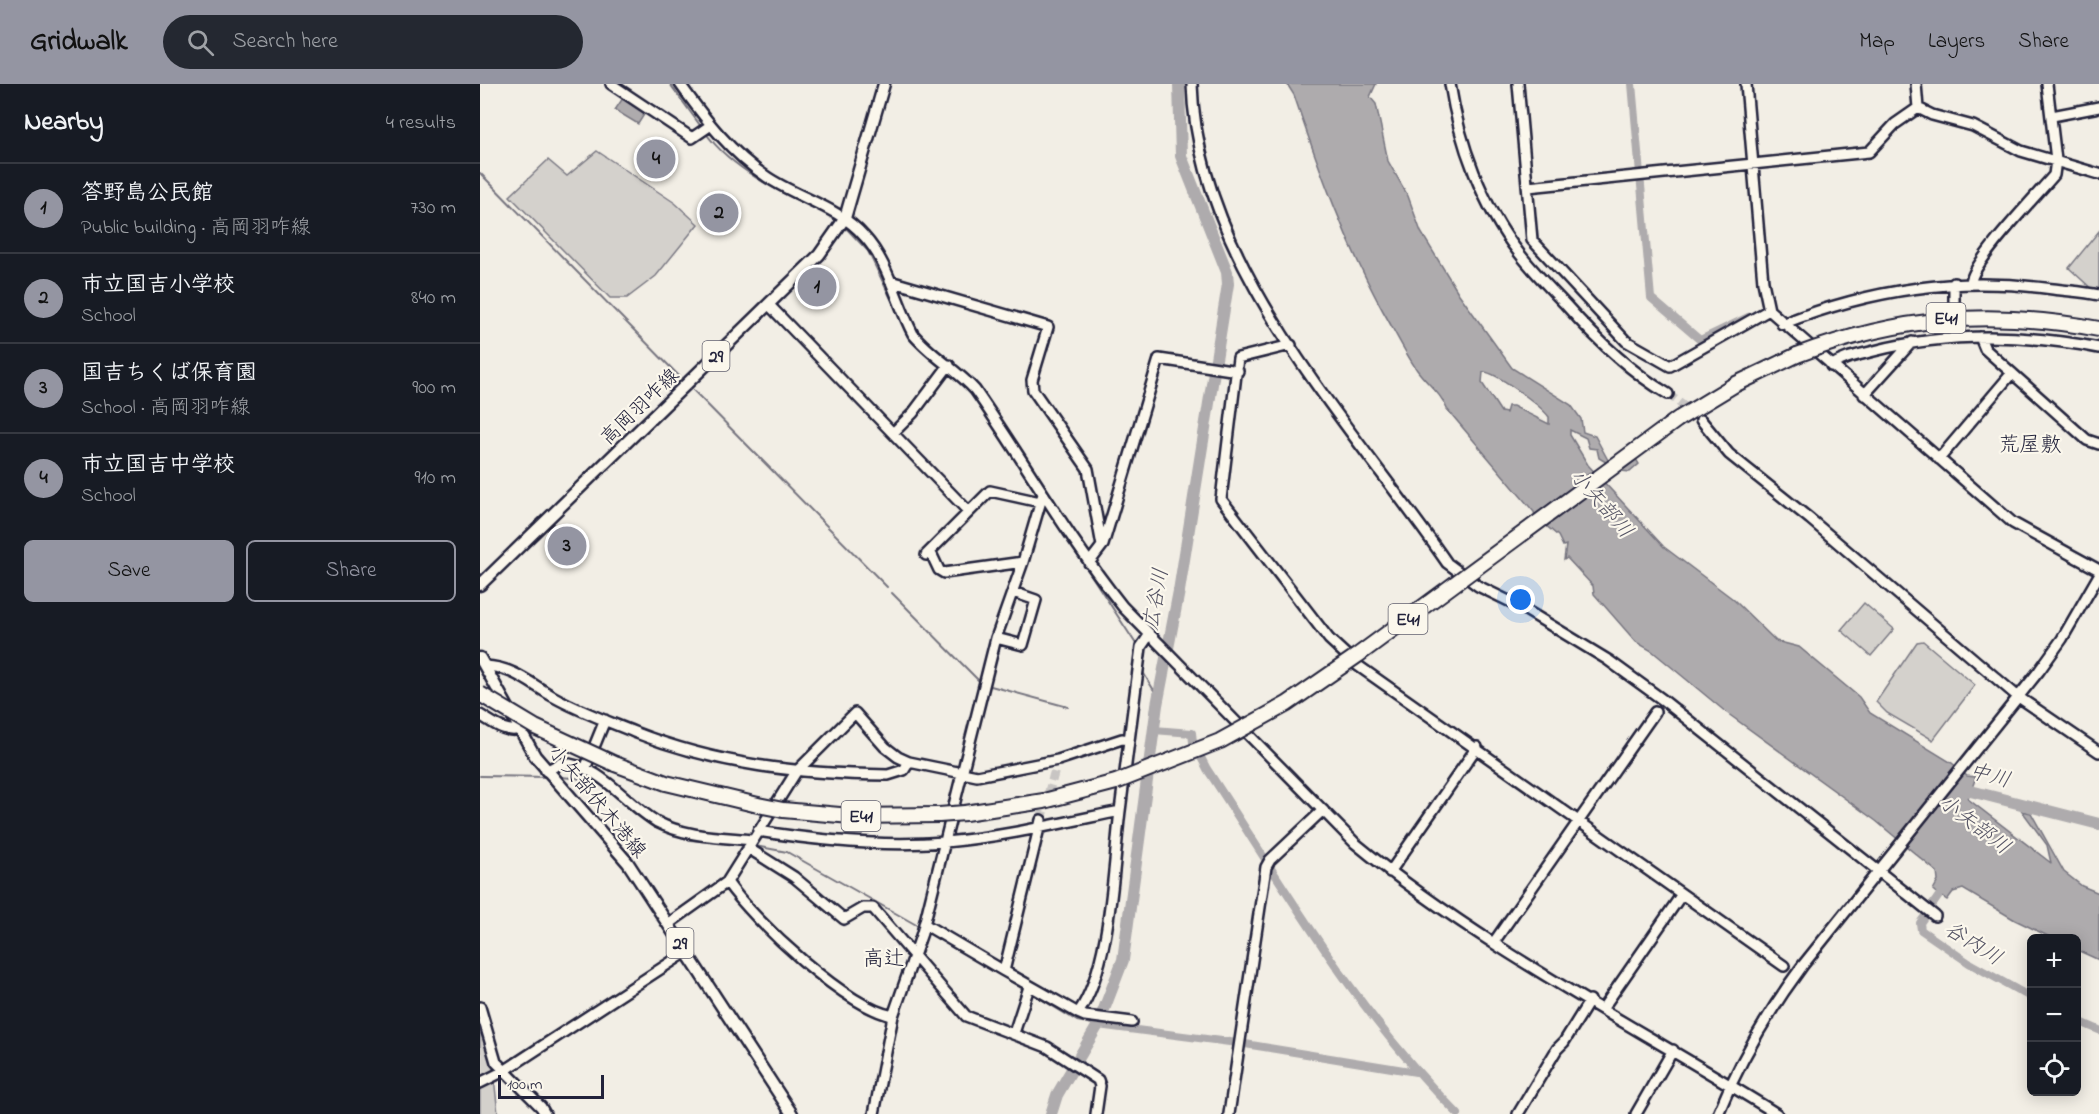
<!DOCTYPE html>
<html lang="en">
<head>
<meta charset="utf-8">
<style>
	body { margin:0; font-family:"Indie Flower","Klee One",sans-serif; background:#242831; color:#f1f3f6 }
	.controls { position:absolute; right:18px; bottom:18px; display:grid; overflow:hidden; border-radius:9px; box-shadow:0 3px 15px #0003 }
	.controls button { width:54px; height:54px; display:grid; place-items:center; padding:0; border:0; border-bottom:2px solid #363941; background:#171b24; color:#f1f3f6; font:30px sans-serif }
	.scale { position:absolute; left:18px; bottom:15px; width:106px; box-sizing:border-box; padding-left:6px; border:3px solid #22223b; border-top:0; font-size:16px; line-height:21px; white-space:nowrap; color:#22223b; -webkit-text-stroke:4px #fbf7ec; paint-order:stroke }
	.you { position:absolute; left:1041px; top:516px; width:21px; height:21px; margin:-15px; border:4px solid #fff; border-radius:50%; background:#1a73e8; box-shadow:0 0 0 9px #1a73e833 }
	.badge { display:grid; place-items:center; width:39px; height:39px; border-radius:50%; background:#9495a2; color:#111; font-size:20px; font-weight:700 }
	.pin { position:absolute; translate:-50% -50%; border:3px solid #fff; box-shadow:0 2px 6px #0006 }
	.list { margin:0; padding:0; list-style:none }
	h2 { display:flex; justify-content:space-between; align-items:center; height:78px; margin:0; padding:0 24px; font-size:26px }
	h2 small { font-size:20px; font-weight:400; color:#9ea1a6 }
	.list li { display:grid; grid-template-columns:39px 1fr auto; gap:18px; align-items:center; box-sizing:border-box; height:90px; padding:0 24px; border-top:2px solid #363941 }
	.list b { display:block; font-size:22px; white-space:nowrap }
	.list p { margin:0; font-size:20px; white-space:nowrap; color:#9ea1a6 }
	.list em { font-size:20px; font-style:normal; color:#9ea1a6 }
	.actions { display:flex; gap:12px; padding:18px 24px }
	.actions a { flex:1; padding:14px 0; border:2px solid #9495a2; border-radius:9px; text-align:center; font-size:21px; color:#9495a2 }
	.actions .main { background:#9495a2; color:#111 }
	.icon { flex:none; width:33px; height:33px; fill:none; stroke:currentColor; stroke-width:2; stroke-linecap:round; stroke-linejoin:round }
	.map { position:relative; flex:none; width:1619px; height:1030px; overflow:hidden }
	header { display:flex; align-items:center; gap:36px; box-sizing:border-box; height:84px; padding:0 30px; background:#9495a2; color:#111 }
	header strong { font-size:28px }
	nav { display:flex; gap:33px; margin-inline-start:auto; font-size:21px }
	.search { width:420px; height:54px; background:#242831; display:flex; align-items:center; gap:15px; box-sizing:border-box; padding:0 21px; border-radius:33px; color:#9ea1a6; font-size:22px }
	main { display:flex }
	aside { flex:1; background:#171b24 }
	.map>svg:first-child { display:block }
	.green { fill:#d4d1cc; stroke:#7b7a84; stroke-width:1.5 }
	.water { fill:#aeabad; stroke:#76747f; stroke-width:1.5; fill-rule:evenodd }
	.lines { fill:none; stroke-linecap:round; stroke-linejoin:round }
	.stream { stroke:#76747f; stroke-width:2 }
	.canal { stroke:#aeabad; stroke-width:8 }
	.river { stroke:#aeabad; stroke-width:12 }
	.minor-tunnel { stroke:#c8c5c3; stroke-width:9; stroke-dasharray:9 4.5; stroke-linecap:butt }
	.minor-casing { stroke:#22223b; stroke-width:14 }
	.major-casing { stroke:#22223b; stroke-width:15 }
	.highway-casing { stroke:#22223b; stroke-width:18 }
	.minor { stroke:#fbf7ec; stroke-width:9 }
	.major { stroke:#fbf7ec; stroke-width:10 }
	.highway { stroke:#fbf7ec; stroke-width:14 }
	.highway-bridge-casing { stroke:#22223b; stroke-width:18; stroke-linecap:butt }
	.highway-bridge { stroke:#fbf7ec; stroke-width:14 }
	.labels { text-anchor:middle; stroke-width:4.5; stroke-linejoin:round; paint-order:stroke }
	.shield { fill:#fbf7ec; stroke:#636270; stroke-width:1.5 }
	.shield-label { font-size:18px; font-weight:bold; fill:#22223b }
	.street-label { font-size:20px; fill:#22223b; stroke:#fbf7ec }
	.neighbourhood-label { font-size:21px; fill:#22223b; stroke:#fbf7ec }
	.water-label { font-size:21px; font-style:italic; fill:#535263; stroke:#fbf7ec }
</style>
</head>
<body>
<header>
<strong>Gridwalk</strong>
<div class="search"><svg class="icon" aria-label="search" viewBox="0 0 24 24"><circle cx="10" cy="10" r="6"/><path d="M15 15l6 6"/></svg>Search here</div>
<nav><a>Map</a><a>Layers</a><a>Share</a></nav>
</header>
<main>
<aside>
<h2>Nearby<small>4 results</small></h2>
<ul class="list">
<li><span class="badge">1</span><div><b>答野島公民館</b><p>Public building · 高岡羽咋線</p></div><em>730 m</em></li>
<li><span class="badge">2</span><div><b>市立国吉小学校</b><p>School</p></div><em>840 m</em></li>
<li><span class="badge">3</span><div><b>国吉ちくば保育園</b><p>School · 高岡羽咋線</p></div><em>900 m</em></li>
<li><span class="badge">4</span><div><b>市立国吉中学校</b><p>School</p></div><em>910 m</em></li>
</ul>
<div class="actions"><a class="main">Save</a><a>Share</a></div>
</aside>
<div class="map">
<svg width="1619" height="1030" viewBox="0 0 1619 1030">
	<rect width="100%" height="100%" fill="#f2eee5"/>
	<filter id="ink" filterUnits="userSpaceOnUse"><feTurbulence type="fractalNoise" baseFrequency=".0167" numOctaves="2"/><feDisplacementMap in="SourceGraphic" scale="12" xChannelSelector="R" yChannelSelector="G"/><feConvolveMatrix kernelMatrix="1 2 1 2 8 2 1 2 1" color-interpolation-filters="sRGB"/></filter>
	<g filter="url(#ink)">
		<path class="green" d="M117 67 195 119 218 140 176 192 147 214H130L30 112 68 76 87 92Z
			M1619 147V208L1614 207 1589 184Z
			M1384 519 1414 545 1391 572 1361 546Z
			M1443 557 1495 601 1453 656 1407 629 1396 618 1437 558Z
			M0 948 11 966 18 1030H0Z"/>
		<path class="water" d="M807 0H896L890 13 896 20 908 77 928 112 941 148 979 210 1032 284 1091 321 1101 335 1103 348 1115 352 1128 376 1145 384 1153 370 1159 380 1150 388 1141 387 1119 374 1117 365 1109 364 1106 354 1090 346V351L1108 381 1184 463 1253 515 1296 557 1319 563 1379 613 1390 629 1472 679 1487 692 1496 693 1488 715 1571 779 1567 761 1542 727 1551 729 1584 788 1602 802 1619 809V876L1597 866 1596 854H1572L1535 836 1483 805 1473 808 1467 816 1455 808 1453 806 1458 797 1457 788 1396 737 1247 629 1172 567 1156 558 1114 510 1113 502 1087 474 1084 476 1086 461 1083 462 1078 452 1055 432 1054 428 967 325C961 309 947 300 937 286 924 267 914 246 903 227 865 158 839 85 814 11ZM1003 288C1015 287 1061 322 1069 333V340L1033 322H1028L1026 329 1021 328 1002 299Z
			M143 14 165 29 158 40 135 26Z"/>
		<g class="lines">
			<path class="stream" d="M190 0 222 44
				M225 48C255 90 311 113 357 135
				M0 89 201 294
				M365 143 388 167 427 248
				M432 255 456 278
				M213 306 407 503
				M564 419 656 560
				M412 509 501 599
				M661 585 678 613
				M507 601 588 623
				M0 692 68 693
				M80 693 105 695 121 701 173 743 210 756 266 761
				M275 762 307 768 440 843
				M445 846 546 906
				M551 909 597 937 618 941"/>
			<path class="canal" d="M1152 0 1171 214 1220 256 1268 233
				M674 646 712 649 713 658 727 685C806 805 875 928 978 1030
				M1465 803 1440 839 1441 846 1489 879 1552 914
				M1596 936 1619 946
				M618 941 765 960 936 988"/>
			<path class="river" d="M1475 703 1619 740
				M571 1030 577 1011 618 941 643 876 677 621 699 507 748 200 747 188 701 72 699 0"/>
			<path class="minor-tunnel" d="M1188 310 1214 330
				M561 736 575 686"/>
			<g class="minor-casing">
				<path id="minor" d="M131 0 212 54 231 41
					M200 0C225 35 251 69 287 93 318 114 359 123 384 152 409 179 416 218 433 250 451 272 476 285 495 306 545 378 588 454 643 523L875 759C1003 865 1156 942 1297 1030
					M712 0C717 180 869 337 967 479L998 502 1039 522 1128 576 1183 616 1455 832
					M970 0C979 58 1002 122 1039 169 1053 187 1069 203 1085 220 1115 254 1149 287 1188 310
					M1038 0 1052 156 1146 257 1190 282 1289 226
					M1266 0 1283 198 1289 226 1533 439 1619 486
					M1436 0 1438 24
					M1438 24 1452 31 1493 42 1541 67 1619 90
					M1572 32 1619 23
					M1048 103 1389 68 1415 40 1438 24
					M410 197 568 243 552 296 553 306 608 385 622 462 609 479
					M1474 199V254
					M1491 199C1491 179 1558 110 1574 91L1576 76 1567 0
					M289 221 489 428
					M1302 240C1392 205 1477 192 1573 205 1588 207 1604 208 1619 211
					M1500 253 1505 265 1607 356 1619 360
					M811 261 758 274 741 415 849 555 877 581 1304 882
					M1351 282C1364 273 1379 271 1394 267 1468 248 1545 250 1619 264
					M1384 311 1432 258
					M1221 336 1249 370 1330 435 1537 612 1619 668
					M413 349 433 329 469 281
					M1459 375 1532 289
					M623 461 679 275 758 287
					M450 467 459 486 464 489 543 478
					M446 471 510 407 560 418
					M516 554 543 561 556 516 533 508
					M5 582C33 583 51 600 74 613 99 627 127 637 154 648 238 681 318 690 408 691L424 686 429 678
					M0 631C12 638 26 650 40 645
					M105 685 125 636
					M66 687 81 679C122 681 144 719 177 738 205 753 242 753 272 756
					M278 747C340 757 402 763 465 758 523 753 582 739 640 727L661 563 670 550
					M268 764 314 793 364 835 383 824H393L486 932 567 963 618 996 620 1002 616 1030
					M910 788 997 663
					M247 798C275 838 366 923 413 932
					M188 840 247 798 316 688 375 629 405 663 418 673 429 678 497 692 578 676 642 655 649 656
					M444 840 524 887 561 736
					M1014 858 1175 628
					M524 887 598 929C631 883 633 784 640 727
					M0 923 16 978 61 1023 65 1030
					M1123 924 1202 810
					M598 929 605 932 652 938
					M534 949 549 903
					M0 999 24 987 205 869
					M394 1030 413 932 442 849 516 554 543 478 563 410
					M749 1030 786 783 790 776 843 726
					M1038 1030 1077 965 1084 958 1110 916
					M1156 1030 1193 966
					M1238 1030C1260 976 1288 928 1323 881L1559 587 1582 555 1619 491"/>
			</g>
			<g class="major-casing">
				<path id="major" d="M0 501 339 171 365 134 404 0
					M0 574 55 672 148 779 312 1030"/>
			</g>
			<g class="highway-casing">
				<path id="highway" d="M1198 335 1254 301 1317 271
					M135 680 186 699 278 721
					M303 726 371 732 459 731
					M485 729 564 717 636 698"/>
			</g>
			<use href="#minor" class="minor"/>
			<use href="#major" class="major"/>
			<use href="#highway" class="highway"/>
			<g class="highway-bridge-casing">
				<path id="highway-bridge" d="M1317 271C1420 232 1511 225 1619 245
					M0 610 55 643 135 680
					M636 698 740 657 807 620 878 571 1198 335
					M278 721 303 726
					M459 731 485 729"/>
			</g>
			<use href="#highway-bridge" class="highway-bridge"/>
		</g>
	</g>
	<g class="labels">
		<g class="shield">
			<rect x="1446.5" y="219" width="39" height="30" rx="4.5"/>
			<rect x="222.5" y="257" width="27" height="30" rx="4.5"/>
			<rect x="908.5" y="520" width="39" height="30" rx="4.5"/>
			<rect x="361.5" y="717" width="39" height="30" rx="4.5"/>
			<rect x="186.5" y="844" width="27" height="30" rx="4.5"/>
		</g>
		<g class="shield-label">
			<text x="1466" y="240">E41</text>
			<text x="236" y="278">29</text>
			<text x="928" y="541">E41</text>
			<text x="381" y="738">E41</text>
			<text x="200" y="865">29</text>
		</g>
		<g class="street-label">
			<text transform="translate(159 322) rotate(-44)" y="7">高岡羽咋線</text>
			<text transform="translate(118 717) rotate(50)" y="7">小矢部伏木港線</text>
		</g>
		<g class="neighbourhood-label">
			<text x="1550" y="367">荒屋敷</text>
			<text x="404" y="881">高辻</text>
		</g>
		<g class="water-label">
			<text transform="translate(1122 419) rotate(49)" y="7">小矢部川</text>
			<text transform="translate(675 515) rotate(-80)" y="7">広谷川</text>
			<text transform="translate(1510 691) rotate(15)" y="7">中川</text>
			<text transform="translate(1495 740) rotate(37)" y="7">小矢部川</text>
			<text transform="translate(1494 859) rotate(32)" y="7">谷内川</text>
		</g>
	</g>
</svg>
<div class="controls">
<button>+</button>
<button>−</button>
<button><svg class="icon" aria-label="locate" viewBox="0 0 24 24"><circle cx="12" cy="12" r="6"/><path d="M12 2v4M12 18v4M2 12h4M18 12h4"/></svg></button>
</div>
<div class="scale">100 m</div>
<div class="you"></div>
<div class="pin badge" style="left:337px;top:203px">1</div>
<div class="pin badge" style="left:239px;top:129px">2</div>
<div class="pin badge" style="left:87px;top:462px">3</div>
<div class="pin badge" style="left:176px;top:75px">4</div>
</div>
</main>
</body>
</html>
